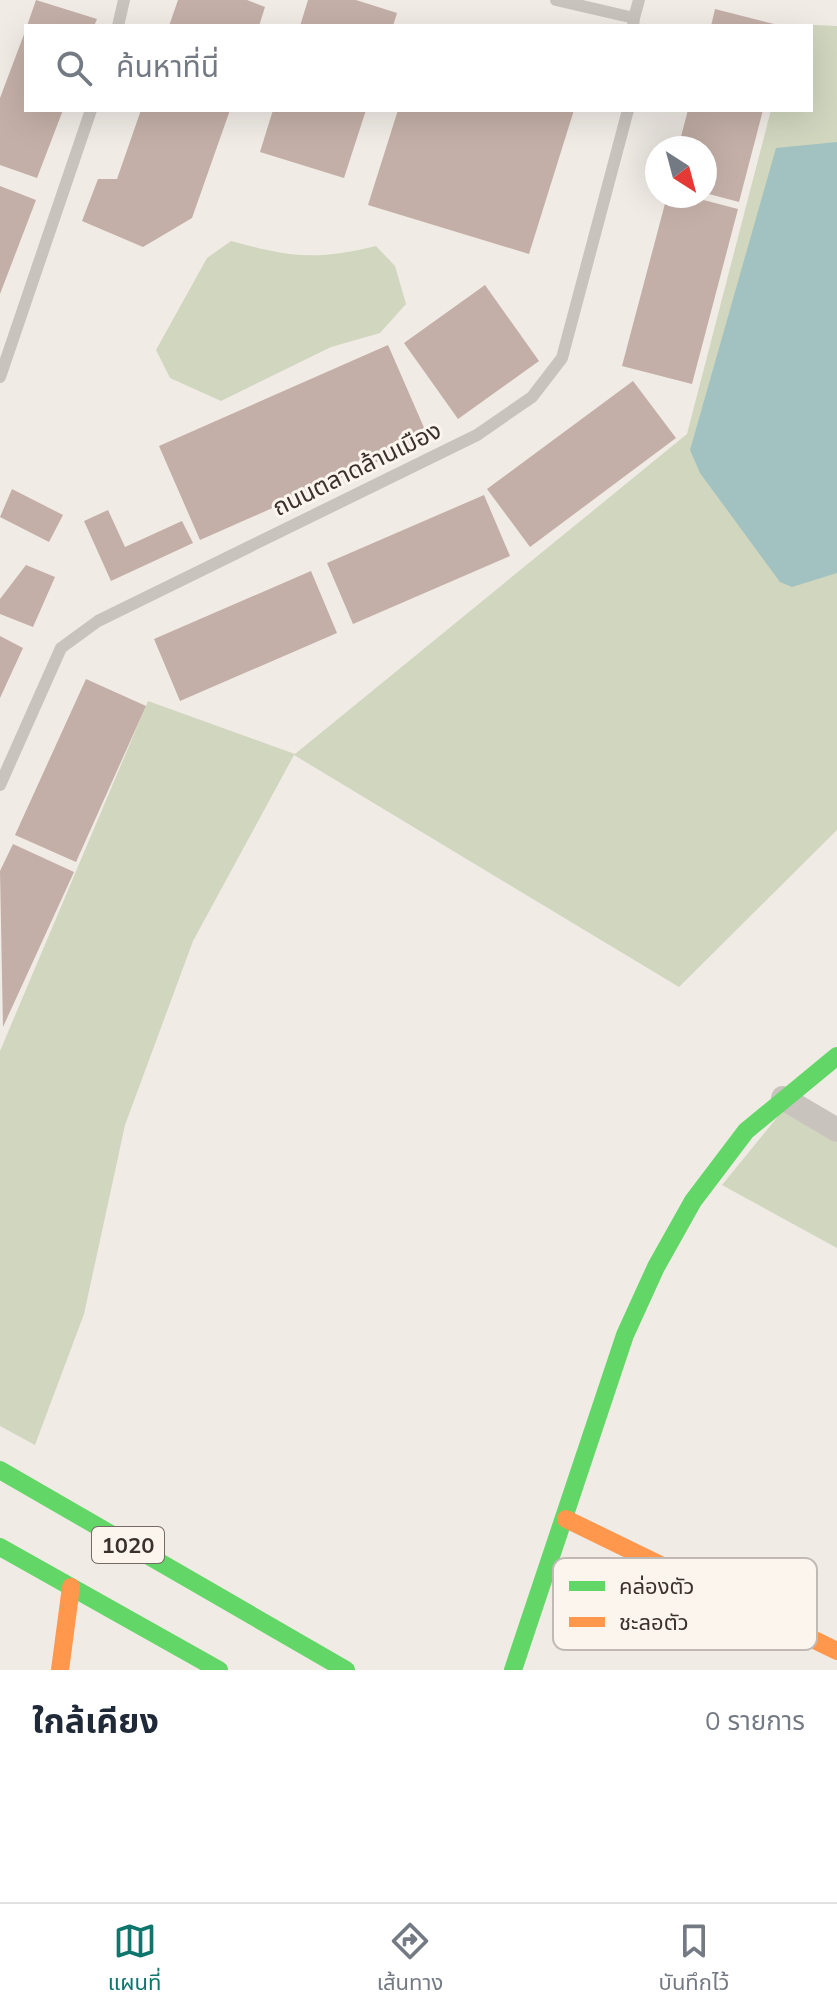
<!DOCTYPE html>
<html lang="th">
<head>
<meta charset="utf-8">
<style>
	body { margin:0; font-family:Mulish,"Noto Sans Thai",sans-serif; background:#f2f2f3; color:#1f2937 }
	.compass { position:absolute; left:645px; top:136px; width:72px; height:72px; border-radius:50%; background:#fff; box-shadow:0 8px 32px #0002; rotate:144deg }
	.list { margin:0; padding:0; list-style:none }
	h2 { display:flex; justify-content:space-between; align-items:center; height:104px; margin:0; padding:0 32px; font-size:34px }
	h2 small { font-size:26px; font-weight:400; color:#747a83 }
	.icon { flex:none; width:44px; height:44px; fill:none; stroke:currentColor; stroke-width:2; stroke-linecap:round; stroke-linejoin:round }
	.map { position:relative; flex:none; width:837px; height:1670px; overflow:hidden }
	.search { position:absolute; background:#fff; box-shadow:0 8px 32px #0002; left:24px; right:24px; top:24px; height:88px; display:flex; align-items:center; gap:20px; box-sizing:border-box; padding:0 28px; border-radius:0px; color:#747a83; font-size:30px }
	.sheet { height:232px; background:#fff }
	nav { display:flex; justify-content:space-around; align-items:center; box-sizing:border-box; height:112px; border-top:2px solid #e0e1e3; background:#fff; font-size:22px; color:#747a83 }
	nav a { display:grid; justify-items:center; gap:4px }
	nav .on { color:#0f766e }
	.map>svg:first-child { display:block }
	.green { fill:#d1d6bf }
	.water { fill:#a1c2c1 }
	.building { fill:#c3afa7 }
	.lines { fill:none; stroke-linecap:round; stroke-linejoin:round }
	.lane { stroke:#c9c3be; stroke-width:12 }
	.street { stroke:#c9c3be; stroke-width:24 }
	.fast { stroke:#63d668; stroke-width:18 }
	.slow { stroke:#ff974d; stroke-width:18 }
	.labels { text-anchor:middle; stroke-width:6; stroke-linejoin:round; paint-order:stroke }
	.shield { fill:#fbf5ee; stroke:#756b66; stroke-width:2 }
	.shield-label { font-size:22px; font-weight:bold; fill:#3b302b }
	.street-label { font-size:24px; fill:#3b302b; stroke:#fbf5ee }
	.key { fill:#fbf5ee; stroke:#c1bab4; stroke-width:2 }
	.key-label { font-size:22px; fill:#3b302b }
</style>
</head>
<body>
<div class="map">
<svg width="837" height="1670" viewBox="0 0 837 1670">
	<rect width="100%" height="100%" fill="#f0ebe5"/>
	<path class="green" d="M793 24 837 26V830L679 987 294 755 193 941 125 1125 84 1314 35 1445 0 1426V1051L148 701 295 754 687 434 771 110H811V26Z
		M231 241C290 257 315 261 376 246L395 266 406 304 380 333 331 347 221 401 170 378 156 350 207 258Z
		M784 1109 837 1142V1248L722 1185Z"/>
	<path class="water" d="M837 142V573L792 587 780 582 700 473 690 450 776 148Z"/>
	<path class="building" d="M36 0 97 19 94 26H27Z
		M178 0H247L265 7 259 26H169Z
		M308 0H356L397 13 393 26H300Z
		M715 9 778 25V26H711Z
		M26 29V110H63L37 178 0 165V98Z
		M141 110H230L192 218 143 247 82 221 98 179H117Z
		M273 110H366L344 178 260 152Z
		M398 110H574L529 254 368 205Z
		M688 110H763L739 202 705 193V148H678Z
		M0 186 36 200 0 294Z
		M667 196H688L738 209 692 384 622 366Z
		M485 285 539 361 458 419 404 343Z
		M388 345 429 439 200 540 159 446Z
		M633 381 676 438 530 547 487 489Z
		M12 489 63 515 49 542 0 517Z
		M484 495 510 556 353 624 327 563Z
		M108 510 125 547 182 521 193 543 111 581 84 521Z
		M26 565 55 577 33 627 0 614V599Z
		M311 571 337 633 180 701 154 639Z
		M0 636 23 648 0 698Z
		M86 679 146 706 76 862 15 835Z
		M13 844 74 872 3 1027 0 871Z"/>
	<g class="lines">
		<path class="lane" d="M556 0 634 18 633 26
			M634 18 639 0
			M118 26 124 0
			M0 377 91 110
			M0 785 61 648 98 621 477 435 532 397 562 358 628 110"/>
		<path class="street" d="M783 1098 837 1130"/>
		<path class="fast" d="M0 1470 346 1670
			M0 1547 219 1670
			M513 1670 625 1335 656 1267 693 1201 746 1131 837 1056"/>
		<path class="slow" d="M566 1519 837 1651
			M60 1670 71 1587"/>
	</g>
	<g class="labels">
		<rect class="shield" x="92" y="1527" width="72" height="36" rx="6"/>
		<g class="shield-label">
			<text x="128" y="1553">1020</text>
		</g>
		<g class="street-label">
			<text transform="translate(357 469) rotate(-26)" y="8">ถนนตลาดล้านเมือง</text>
		</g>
	</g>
	<rect x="553" y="1558" width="264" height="92" rx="12" class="key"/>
	<rect x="569" y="1581" width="36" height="10" fill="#63d668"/>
	<rect x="569" y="1617" width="36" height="10" fill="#ff974d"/>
	<g class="key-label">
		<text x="619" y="1594">คล่องตัว</text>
		<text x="619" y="1630">ชะลอตัว</text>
	</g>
</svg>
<svg class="compass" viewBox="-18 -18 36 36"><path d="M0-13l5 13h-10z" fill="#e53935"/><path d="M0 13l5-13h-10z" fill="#747a83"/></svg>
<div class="search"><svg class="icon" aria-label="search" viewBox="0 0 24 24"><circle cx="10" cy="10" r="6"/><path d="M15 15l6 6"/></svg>ค้นหาที่นี่</div>
</div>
<section class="sheet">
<h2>ใกล้เคียง<small>0 รายการ</small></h2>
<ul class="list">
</ul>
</section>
<nav>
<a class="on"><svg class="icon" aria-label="map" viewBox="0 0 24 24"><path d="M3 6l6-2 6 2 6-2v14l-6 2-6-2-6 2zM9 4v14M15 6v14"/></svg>แผนที่</a>
<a><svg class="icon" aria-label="directions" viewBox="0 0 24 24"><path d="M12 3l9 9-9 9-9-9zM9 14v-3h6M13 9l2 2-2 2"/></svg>เส้นทาง</a>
<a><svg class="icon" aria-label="saved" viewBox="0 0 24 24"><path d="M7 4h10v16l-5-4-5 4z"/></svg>บันทึกไว้</a>
</nav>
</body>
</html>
